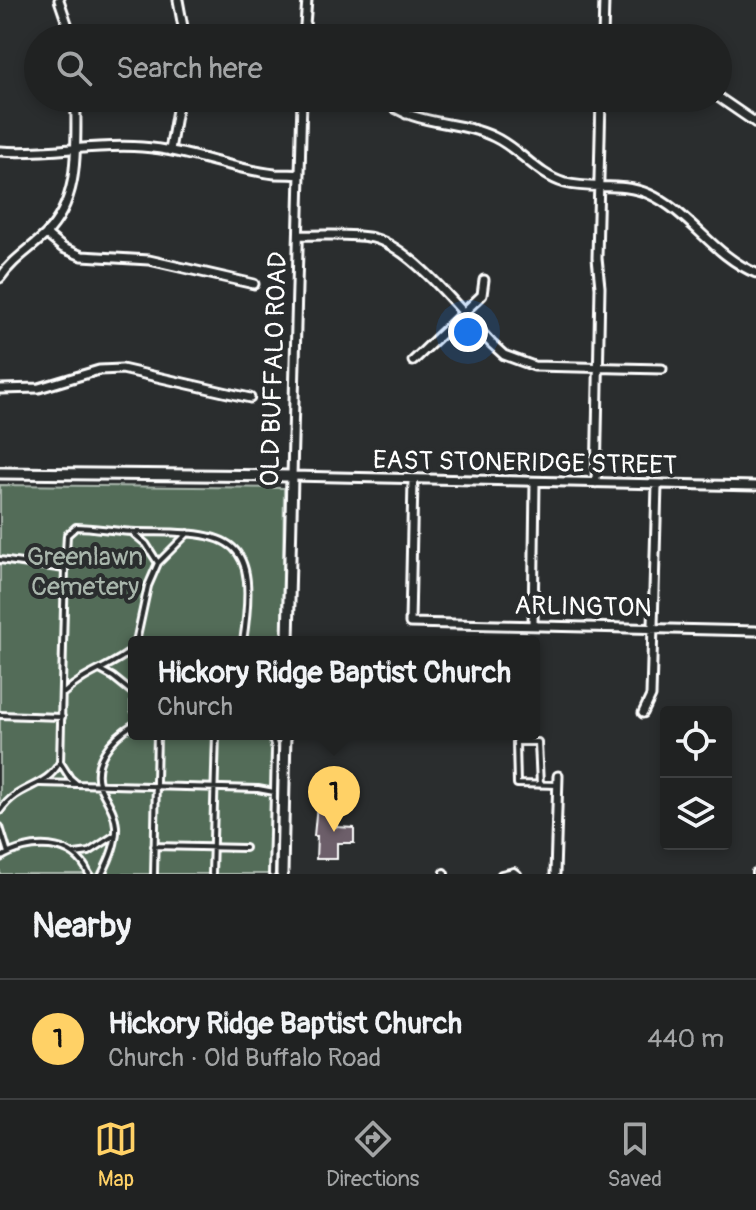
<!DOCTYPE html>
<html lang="en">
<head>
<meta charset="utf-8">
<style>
	body { margin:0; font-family:Pangolin,sans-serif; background:#282a2a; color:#f1f3f6 }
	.controls { position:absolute; right:24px; bottom:24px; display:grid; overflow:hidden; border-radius:8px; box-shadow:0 4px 12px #0003 }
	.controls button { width:72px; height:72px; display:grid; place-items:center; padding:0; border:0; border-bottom:2px solid #3d3f40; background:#202222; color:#f1f3f6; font:40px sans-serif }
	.you { position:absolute; left:468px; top:332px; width:28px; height:28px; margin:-20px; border:6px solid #fff; border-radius:50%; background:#1a73e8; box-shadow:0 0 0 12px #1a73e833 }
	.badge { display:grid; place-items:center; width:52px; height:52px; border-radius:50%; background:#ffd166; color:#111; font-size:26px; font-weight:700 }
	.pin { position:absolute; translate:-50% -66px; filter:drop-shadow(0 2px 4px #0008) }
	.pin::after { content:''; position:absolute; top:42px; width:28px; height:24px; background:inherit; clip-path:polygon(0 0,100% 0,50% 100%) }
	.popup { position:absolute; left:128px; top:636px; width:412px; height:104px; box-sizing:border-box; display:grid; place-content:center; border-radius:8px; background:#202222; filter:drop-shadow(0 2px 6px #0005); font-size:26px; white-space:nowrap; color:#a2a4a5 }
	.popup b { font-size:30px; color:#f1f3f6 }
	.popup::after { content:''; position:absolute; left:50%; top:100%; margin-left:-16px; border:16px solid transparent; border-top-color:#202222 }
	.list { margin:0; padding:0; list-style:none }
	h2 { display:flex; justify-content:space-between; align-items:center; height:104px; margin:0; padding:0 32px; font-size:34px }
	h2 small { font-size:26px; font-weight:400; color:#a2a4a5 }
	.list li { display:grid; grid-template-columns:52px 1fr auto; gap:24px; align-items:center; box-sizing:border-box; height:120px; padding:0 32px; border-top:2px solid #3d3f40 }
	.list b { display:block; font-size:30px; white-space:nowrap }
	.list p { margin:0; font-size:26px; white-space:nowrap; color:#a2a4a5 }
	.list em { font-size:26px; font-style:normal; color:#a2a4a5 }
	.icon { flex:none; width:44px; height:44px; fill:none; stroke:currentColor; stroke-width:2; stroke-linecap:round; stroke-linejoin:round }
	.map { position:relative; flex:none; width:756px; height:874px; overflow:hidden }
	.search { position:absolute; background:#202222; box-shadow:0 4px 12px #0003; left:24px; right:24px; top:24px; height:88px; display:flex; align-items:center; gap:20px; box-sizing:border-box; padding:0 28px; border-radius:44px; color:#a2a4a5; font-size:30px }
	.sheet { height:224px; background:#202222 }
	nav { display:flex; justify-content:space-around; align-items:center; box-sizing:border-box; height:112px; border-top:2px solid #3d3f40; background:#202222; font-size:22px; color:#a2a4a5 }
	nav a { display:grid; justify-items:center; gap:4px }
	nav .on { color:#ffd166 }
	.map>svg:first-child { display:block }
	.green { fill:#536c59; stroke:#a9b6ac; stroke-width:2 }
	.building { fill:#6d5e6a; stroke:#fff; stroke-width:2 }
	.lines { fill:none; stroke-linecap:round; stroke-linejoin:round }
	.service-casing { stroke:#fff; stroke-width:10 }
	.minor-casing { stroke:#fff; stroke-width:13 }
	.tertiary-casing { stroke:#fff; stroke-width:15 }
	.service { stroke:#2a2d2e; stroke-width:4 }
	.minor { stroke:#2a2d2e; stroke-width:7 }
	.tertiary { stroke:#2a2d2e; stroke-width:9 }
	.labels { text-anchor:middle; stroke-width:8; stroke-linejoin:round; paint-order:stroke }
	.street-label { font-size:26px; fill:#fff; stroke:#2a2d2e }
	.park-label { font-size:26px; fill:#a9b6ac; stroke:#2a2d2e }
</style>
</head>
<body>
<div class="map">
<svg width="756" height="874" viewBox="0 0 756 874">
	<rect width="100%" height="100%" fill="#2a2d2e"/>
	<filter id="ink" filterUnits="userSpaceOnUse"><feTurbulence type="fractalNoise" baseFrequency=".0125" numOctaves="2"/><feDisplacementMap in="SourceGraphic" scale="16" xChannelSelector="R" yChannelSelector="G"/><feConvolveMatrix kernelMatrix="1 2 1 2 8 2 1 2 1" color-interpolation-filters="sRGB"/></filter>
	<g filter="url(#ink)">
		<path class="green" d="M0 485 284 488 282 642H134V734H280L277 874H0Z"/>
		<path class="building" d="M317 804H337V827L354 828V843H337V859H316L317 836H314Z"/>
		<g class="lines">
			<g class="service-casing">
				<path id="service" d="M134 534 146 544 158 563 148 586 136 642
					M0 560 65 569 60 762 70 778 77 784 258 789 274 792 272 874
					M158 563 188 533
					M65 569 67 535 76 527C96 527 117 532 137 532 234 532 259 536 243 642
					M134 656V710
					M100 670 113 677 133 693
					M64 693C86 672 110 668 134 649
					M0 715 62 717
					M271 734 275 749 274 791
					M41 783 76 784
					M540 785 538 742H516L517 784 558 785
					M0 811C20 782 45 790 60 762
					M0 827 8 853
					M154 846 245 848
					M75 854 89 852 115 835
					M0 858C29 840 74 839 89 874
					M444 872 445 874
					M102 874C110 859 117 843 116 826 115 812 108 803 102 791 88 764 112 737 134 724
					M154 874 157 734
					M212 874 216 734
					M501 874 514 871 518 874
					M755 874V872"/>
			</g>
			<g class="minor-casing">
				<path id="minor" d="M59 0 72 38
					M178 0 185 38
					M304 38 307 0
					M603 38 604 0
					M718 97 756 123
					M302 98 292 476 756 486
					M381 98C414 127 457 119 494 137 520 149 537 175 565 183 593 190 622 182 649 194 690 212 713 256 756 273
					M406 114 411 98
					M170 150 179 98
					M0 151C48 155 94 143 142 147 187 150 230 169 275 174 283 174 292 174 300 175
					M46 234 63 248 82 256 149 260 254 284
					M299 235C323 236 350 233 373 238 413 248 463 314 492 344L504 355 534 366 662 369
					M0 278C12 260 29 250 45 235 82 198 75 145 76 98
					M413 361 482 295 484 280
					M0 389 39 388 99 370 122 369 250 398
					M413 480 410 623 756 631
					M596 483 600 287 597 258 601 98
					M533 625 535 482
					M643 713 651 696 657 485
					M555 874 558 776"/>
			</g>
			<g class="tertiary-casing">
				<path id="tertiary" d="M0 473 292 476 288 642
					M282 874 285 734"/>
			</g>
			<use href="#service" class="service"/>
			<use href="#minor" class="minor"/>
			<use href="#tertiary" class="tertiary"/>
		</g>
	</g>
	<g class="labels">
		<g class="street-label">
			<text transform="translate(273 369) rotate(-88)" y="9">OLD BUFFALO ROAD</text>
			<text transform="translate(525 462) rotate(1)" y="9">EAST STONERIDGE STREET</text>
			<text transform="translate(583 606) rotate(1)" y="9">ARLINGTON</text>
		</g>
		<g class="park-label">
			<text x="85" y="565">Greenlawn<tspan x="85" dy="30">Cemetery</tspan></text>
		</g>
	</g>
</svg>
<div class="controls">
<button><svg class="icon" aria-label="locate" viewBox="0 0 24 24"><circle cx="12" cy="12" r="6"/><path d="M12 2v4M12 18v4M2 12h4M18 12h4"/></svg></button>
<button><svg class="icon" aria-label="layers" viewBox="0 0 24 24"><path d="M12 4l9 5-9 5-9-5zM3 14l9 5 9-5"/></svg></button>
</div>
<div class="you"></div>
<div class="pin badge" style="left:334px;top:832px">1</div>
<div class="popup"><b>Hickory Ridge Baptist Church</b>Church</div>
<div class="search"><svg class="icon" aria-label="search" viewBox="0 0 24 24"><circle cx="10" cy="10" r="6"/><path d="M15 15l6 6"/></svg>Search here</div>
</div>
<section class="sheet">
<h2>Nearby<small></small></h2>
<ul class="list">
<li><span class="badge">1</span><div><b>Hickory Ridge Baptist Church</b><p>Church · Old Buffalo Road</p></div><em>440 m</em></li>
</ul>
</section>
<nav>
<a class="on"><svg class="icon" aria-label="map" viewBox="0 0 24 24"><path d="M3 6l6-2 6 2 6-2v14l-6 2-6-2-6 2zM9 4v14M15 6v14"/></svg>Map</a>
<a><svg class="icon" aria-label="directions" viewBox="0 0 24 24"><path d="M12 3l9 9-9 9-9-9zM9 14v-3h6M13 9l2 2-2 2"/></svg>Directions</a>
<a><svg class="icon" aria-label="saved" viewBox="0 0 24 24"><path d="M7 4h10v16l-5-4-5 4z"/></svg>Saved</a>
</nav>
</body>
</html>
